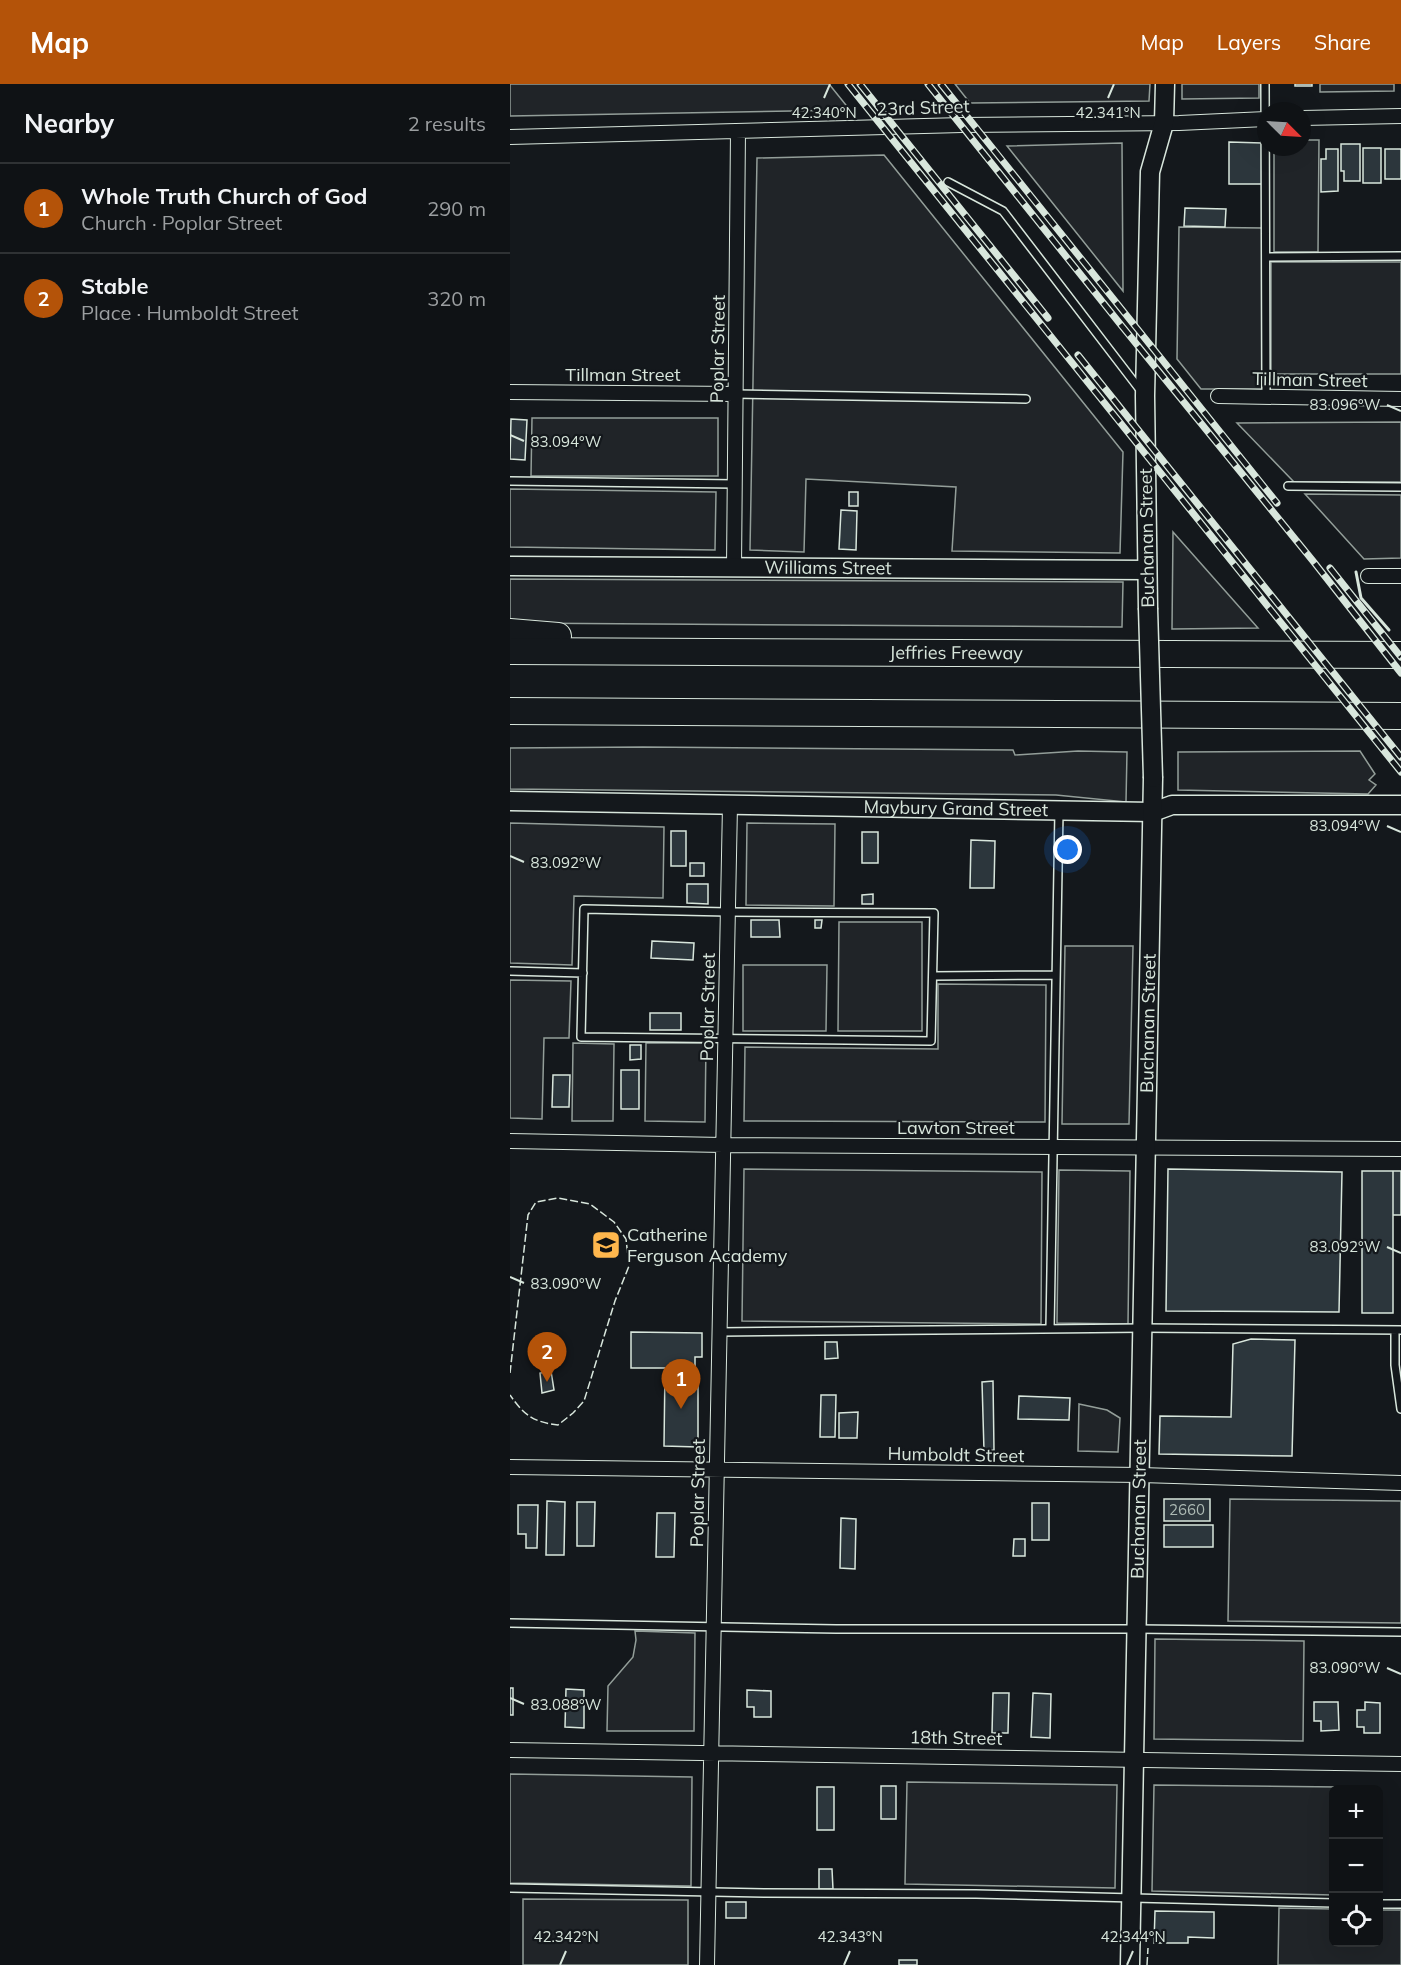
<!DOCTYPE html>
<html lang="en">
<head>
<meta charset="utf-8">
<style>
	body { margin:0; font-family:Mulish,sans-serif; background:#181b1e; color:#f1f3f6 }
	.controls { position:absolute; right:18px; bottom:18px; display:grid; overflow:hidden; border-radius:9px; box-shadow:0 6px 24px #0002 }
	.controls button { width:54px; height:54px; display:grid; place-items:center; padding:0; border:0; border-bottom:2px solid #2f3234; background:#0f1215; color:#f1f3f6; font:30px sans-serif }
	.compass { position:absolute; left:747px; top:18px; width:54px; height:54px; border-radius:50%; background:#0f1215; box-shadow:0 6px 24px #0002; rotate:114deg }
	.you { position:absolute; left:558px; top:766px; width:21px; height:21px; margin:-15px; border:4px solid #fff; border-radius:50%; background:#1a73e8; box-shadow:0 0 0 9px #1a73e833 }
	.badge { display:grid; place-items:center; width:39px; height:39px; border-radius:50%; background:#b45309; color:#fff; font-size:20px; font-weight:700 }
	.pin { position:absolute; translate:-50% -50px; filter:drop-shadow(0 2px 3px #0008) }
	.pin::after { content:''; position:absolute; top:32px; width:21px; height:18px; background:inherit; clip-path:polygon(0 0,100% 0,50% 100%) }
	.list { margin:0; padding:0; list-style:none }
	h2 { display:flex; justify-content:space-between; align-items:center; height:78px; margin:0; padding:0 24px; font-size:26px }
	h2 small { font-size:20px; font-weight:400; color:#9b9ea0 }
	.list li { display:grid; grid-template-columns:39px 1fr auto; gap:18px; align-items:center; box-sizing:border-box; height:90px; padding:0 24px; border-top:2px solid #2f3234 }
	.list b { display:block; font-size:22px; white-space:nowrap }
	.list p { margin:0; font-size:20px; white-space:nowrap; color:#9b9ea0 }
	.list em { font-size:20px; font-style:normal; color:#9b9ea0 }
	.icon { flex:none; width:33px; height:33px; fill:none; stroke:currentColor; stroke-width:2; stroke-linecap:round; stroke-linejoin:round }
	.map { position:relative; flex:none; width:891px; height:1881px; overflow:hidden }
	header { display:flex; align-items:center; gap:36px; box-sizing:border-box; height:84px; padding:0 30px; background:#b45309; color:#fff }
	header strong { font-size:28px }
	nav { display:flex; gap:33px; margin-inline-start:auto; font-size:21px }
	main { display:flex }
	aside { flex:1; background:#0f1215 }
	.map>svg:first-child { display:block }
	.green { fill:#202428; stroke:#939e99; stroke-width:1.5 }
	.building { fill:#2c363c; stroke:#d8e6dc; stroke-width:1.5 }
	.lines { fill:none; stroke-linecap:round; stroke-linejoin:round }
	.service-casing { stroke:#d8e6dc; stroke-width:10 }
	.minor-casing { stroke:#d8e6dc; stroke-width:16 }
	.tertiary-casing { stroke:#d8e6dc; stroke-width:21 }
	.motorway-casing { stroke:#d8e6dc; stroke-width:28 }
	.service { stroke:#14181c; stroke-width:7 }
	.minor { stroke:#14181c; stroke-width:14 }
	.tertiary { stroke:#14181c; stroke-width:18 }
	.motorway { stroke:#14181c; stroke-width:26 }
	.rail-casing { stroke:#d8e6dc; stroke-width:7 }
	.rail { stroke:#14181c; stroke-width:4.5; stroke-dasharray:14; stroke-linecap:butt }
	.tertiary-bridge-casing { stroke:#d8e6dc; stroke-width:21; stroke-linecap:butt }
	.tertiary-bridge { stroke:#14181c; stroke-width:18 }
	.fence { stroke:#d8e6dc; stroke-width:1.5; stroke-dasharray:8 3; stroke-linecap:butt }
	.wall { stroke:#d8e6dc; stroke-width:3 }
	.ticks { fill:none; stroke:#d8e6dc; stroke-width:2 }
	.labels { text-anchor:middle; stroke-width:4.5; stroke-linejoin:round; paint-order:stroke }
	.number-label { font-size:15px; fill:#adbab4 }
	.street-label { font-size:18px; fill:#d8e6dc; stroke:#14181c }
	.poi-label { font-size:18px; fill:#d8e6dc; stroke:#14181c; text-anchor:start }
	.ticks-label { font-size:15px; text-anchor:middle; fill:#d8e6dc; stroke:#14181c; stroke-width:4.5; stroke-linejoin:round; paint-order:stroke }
</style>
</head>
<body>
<header>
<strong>Map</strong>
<nav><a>Map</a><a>Layers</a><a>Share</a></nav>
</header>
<main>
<aside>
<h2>Nearby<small>2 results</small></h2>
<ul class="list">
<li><span class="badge">1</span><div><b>Whole Truth Church of God</b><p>Church · Poplar Street</p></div><em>290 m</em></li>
<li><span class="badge">2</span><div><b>Stable</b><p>Place · Humboldt Street</p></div><em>320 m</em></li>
</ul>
</aside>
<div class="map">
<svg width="891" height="1881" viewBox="0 0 891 1881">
	<rect width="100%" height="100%" fill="#14181c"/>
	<path class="green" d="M0 0H319L340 26 0 32Z
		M445 0H640L639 17 460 19Z
		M672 0H749V14L672 15Z
		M810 0H884V7L810 8Z
		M792 56H809L808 168H764V63H792Z
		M612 59V60L613 207 497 62Z
		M374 71 613 368 610 469 442 467 446 403 296 395 294 468 240 466 247 74Z
		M669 143 754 144 753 305H691L667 275Z
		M761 178H891V290H761Z
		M22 334H208V392H21Z
		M891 338V398H784L727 339Z
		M0 405 206 408 205 466 0 463Z
		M795 410 891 411V474L854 475Z
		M663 448 748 544 662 545Z
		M0 495 613 498 612 543 0 539Z
		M133 663 503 666 505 671 568 667 617 668 616 718 546 711 0 705V664Z
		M850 667 865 690 859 696 866 701 858 710 668 706V668Z
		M0 739 154 743 153 814 64 812 62 881 0 879Z
		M237 739 325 740 324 822 236 821Z
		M329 838H412V947H328Z
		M555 862H623L619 1040H552Z
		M233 881H317L316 947H233Z
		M0 896 61 897 59 954H34L32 1035 0 1034Z
		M428 900 536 901 535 1038 234 1037 235 963 428 965Z
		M63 959 104 960 103 1037H62Z
		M136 959H196L195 1038 135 1037Z
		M234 1085 532 1088 531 1240 232 1237Z
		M549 1086 620 1087 618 1240 547 1239Z
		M569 1320 597 1326 610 1334 608 1368 568 1367Z
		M720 1415 891 1417V1539L718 1537Z
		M125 1547 185 1549 184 1647H97L98 1602 123 1573 126 1556Z
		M645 1555 794 1557 793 1657 644 1655Z
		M0 1690 182 1693 181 1802 0 1799Z
		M397 1698 607 1701 605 1804 395 1800Z
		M644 1701 829 1703V1705L824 1706 823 1811 642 1807Z
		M13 1815 178 1816V1881H13Z
		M769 1824 823 1825 824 1858H868L869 1826H891V1881H768Z"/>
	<path class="building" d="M785 0H802V2H785Z
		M719 58 752 59V100H719Z
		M831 60H850V97H834V87H831Z
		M853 64H871V99H853Z
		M816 65H828V107L811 108V75H816Z
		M875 65H891V95H875Z
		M675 124 716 125 715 143 674 142Z
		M1 335 17 336 15 376 0 375Z
		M339 408H348V422H339Z
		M331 426 347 427 346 466 329 465Z
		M161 747H176V782H161Z
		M352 748H368V779H352Z
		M461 756 485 757 484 804H460Z
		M180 779H194V792H180Z
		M177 800H198V820L177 819Z
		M363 810V820H352V811Z
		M241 836H269L270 853H241Z
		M305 836H312L311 844H305Z
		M142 857 184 859 183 876 141 874Z
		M140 929H171V946H140Z
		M120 961H131V975L120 976Z
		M111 986H129V1025H111Z
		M43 991H60L59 1023H42Z
		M658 1085 832 1088 829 1228 656 1227Z
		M852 1087H883V1229H852Z
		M883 1087H891V1131H883Z
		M121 1248 192 1249V1273H185V1288H188V1363L154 1362 155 1284H121Z
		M741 1255 785 1256 782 1372 649 1370 650 1332 721 1333 723 1260Z
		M315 1258H327L328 1274 315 1275Z
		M41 1287 44 1306 32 1309 30 1289Z
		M483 1297 484 1366 474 1367 472 1298Z
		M311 1311H326L325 1353H310Z
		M509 1312 560 1314 559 1336 508 1335Z
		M348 1328 347 1354H329V1329Z
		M654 1415H700V1437H654Z
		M37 1417 55 1418 54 1471H36Z
		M67 1418H85L84 1462H67Z
		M522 1419H539V1456H522Z
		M8 1421H28L27 1464H16V1450H8Z
		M147 1429H165L164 1473H146Z
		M331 1434 346 1435 345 1485 330 1484Z
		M654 1441H703V1463H654Z
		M504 1455H515V1472H503Z
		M0 1604H3V1631H0Z
		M56 1605 74 1606V1644L55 1643Z
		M237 1606 261 1607V1633H244V1623H237Z
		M483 1609H499L498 1649H482Z
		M523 1609 541 1610 540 1654 521 1653Z
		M804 1618H828L829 1646 811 1647V1637H804Z
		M855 1618 870 1619V1649H854V1643H847V1626H855Z
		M371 1702H386V1735H371Z
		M307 1703H324V1746H307Z
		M309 1785H322L323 1805H309Z
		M216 1818H236V1834H216Z
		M645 1827 704 1828V1854L678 1853V1859H644Z
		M389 1876H407V1881H389Z"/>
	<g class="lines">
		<g class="service-casing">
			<path id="service" d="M755 0 756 313
				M438 98 493 127 631 307
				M756 173 891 172
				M225 310 516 315
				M0 397 225 400
				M778 402 891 403
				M74 825 218 828 424 829 421 957 71 953Z
				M0 887 73 889
				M423 892 546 891
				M540 1245 549 727
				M885 1246V1281L891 1325
				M210 1248 633 1244 891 1246
				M0 1539 326 1545H627L891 1548
				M0 1804 256 1809 466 1810 824 1819
				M868 1820H891"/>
		</g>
		<g class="minor-casing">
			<path id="minor" d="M792 34 891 32
				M0 53 452 41 669 39 756 35
				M0 308 225 310
				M708 312 891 315
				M224 483 228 47
				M858 492H891
				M0 1057 213 1061 891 1065
				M0 1383 631 1391 891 1399
				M0 1666 891 1680
				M197 1881 220 721"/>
		</g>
		<g class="tertiary-casing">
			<g id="tertiary">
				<path id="s1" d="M0 482 637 486"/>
				<path d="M638 524 635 312 640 88 654 39 655 0"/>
				<path id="s2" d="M0 717 643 728 662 721H891"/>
				<path id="s3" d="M620 1881 643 694"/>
			</g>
		</g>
		<g class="motorway-casing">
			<g id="motorway">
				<path d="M0 548 48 552"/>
				<path id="s4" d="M0 567 891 571"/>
				<path d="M0 627 891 632"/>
			</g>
		</g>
		<use href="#service" class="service"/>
		<use href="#minor" class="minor"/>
		<use href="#tertiary" class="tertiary"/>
		<use href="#motorway" class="motorway"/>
		<g class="rail-casing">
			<path id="rail" d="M338 0 891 688
				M350 0 538 234
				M418 0 611 241 803 477 891 589
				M431 0 767 419
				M568 271 891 673
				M820 484 891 573"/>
		</g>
		<use href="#rail" class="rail"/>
		<g class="tertiary-bridge-casing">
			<path id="tertiary-bridge" d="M638 524 643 694"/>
		</g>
		<use href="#tertiary-bridge" class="tertiary-bridge"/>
		<path class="fence" d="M0 1289 18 1131 26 1118 48 1114 80 1120 104 1138 116 1155 119 1182 105 1217 74 1317 63 1329 48 1341C23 1338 14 1331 0 1311
			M637 1881 638 1864"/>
		<path class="wall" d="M846 488 851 514 879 546"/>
	</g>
	<path class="ticks" d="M314 14 320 0M598 14 604 0M877 321 891 327M0 351 14 357M877 742 891 748M0 772 14 778M877 1163 891 1169M0 1193 14 1199M877 1584 891 1590M0 1614 14 1620M50 1881 56 1867M334 1881 340 1867M617 1881 623 1867"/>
	<defs>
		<g id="school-square" transform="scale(1.5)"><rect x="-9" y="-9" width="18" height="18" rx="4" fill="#ffb74d" stroke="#14181c"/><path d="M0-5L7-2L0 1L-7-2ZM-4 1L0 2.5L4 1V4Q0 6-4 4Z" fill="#111"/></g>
	</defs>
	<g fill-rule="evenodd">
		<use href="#school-square" x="96" y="1161"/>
	</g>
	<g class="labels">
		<g class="number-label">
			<text x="677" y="1431">2660</text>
		</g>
		<g class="street-label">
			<text transform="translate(413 24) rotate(-2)" y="6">23rd Street</text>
			<text transform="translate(208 265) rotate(-89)" y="6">Poplar Street</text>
			<text x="113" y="297">Tillman Street</text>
			<text transform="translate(800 296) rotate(1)" y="6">Tillman Street</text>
			<text transform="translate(637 454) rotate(-91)" y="6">Buchanan Street</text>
			<text dy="6" stroke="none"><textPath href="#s1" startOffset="318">Williams Street</textPath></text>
			<text dy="6" stroke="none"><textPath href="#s4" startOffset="446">Jeffries Freeway</textPath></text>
			<text dy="6" stroke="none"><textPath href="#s2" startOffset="446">Maybury Grand Street</textPath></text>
			<text transform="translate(198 923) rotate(-89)" y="6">Poplar Street</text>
			<text dy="6" stroke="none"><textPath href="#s3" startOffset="942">Buchanan Street</textPath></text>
			<text x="446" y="1050">Lawton Street</text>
			<text transform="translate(446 1371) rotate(1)" y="6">Humboldt Street</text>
			<text transform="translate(188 1409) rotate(-89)" y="6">Poplar Street</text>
			<text dy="6" stroke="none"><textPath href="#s3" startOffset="456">Buchanan Street</textPath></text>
			<text transform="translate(446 1654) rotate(1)" y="6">18th Street</text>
		</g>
		<g class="poi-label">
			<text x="117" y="1157">Catherine<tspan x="117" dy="21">Ferguson Academy</tspan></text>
		</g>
	</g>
	<g class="ticks-label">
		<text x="314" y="34">42.340°N</text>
		<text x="598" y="34">42.341°N</text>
		<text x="835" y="326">83.096°W</text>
		<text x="56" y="363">83.094°W</text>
		<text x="835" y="747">83.094°W</text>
		<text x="56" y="784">83.092°W</text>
		<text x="835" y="1168">83.092°W</text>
		<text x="56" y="1205">83.090°W</text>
		<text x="835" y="1589">83.090°W</text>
		<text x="56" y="1626">83.088°W</text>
		<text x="56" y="1858">42.342°N</text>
		<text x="340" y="1858">42.343°N</text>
		<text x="623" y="1858">42.344°N</text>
	</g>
</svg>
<div class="controls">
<button>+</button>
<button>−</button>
<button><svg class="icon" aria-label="locate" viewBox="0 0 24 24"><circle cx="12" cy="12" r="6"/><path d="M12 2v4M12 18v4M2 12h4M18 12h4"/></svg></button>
</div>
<svg class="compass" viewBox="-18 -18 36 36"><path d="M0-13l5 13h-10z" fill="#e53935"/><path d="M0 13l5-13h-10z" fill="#9b9ea0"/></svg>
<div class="you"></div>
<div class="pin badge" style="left:171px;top:1325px">1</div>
<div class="pin badge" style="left:37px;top:1298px">2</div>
</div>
</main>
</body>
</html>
